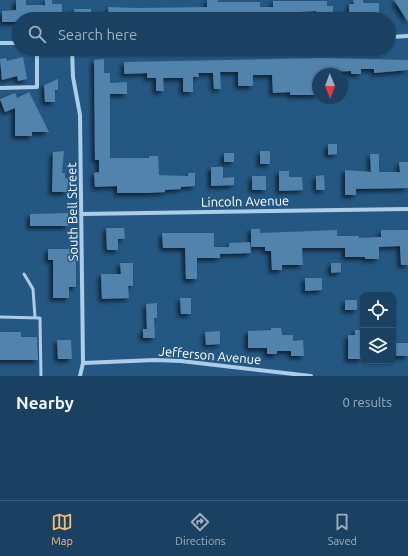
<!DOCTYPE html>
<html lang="en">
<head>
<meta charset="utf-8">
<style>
	body { margin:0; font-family:Ubuntu,sans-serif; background:#244868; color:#f1f3f6 }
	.controls { position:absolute; right:12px; bottom:12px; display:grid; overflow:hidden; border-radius:8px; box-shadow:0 1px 3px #0004 }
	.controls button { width:36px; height:36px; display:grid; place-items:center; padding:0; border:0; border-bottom:1px solid #395a77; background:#1b4162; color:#f1f3f6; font:20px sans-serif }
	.compass { position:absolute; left:312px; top:68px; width:36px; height:36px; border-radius:50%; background:#1b4162; box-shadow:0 1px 3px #0004; rotate:179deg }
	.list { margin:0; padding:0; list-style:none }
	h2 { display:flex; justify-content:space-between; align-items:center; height:52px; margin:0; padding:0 16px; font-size:17px }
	h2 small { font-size:13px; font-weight:400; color:#a0afbe }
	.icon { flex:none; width:22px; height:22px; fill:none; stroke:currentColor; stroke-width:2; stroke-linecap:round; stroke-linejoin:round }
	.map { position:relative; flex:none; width:408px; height:376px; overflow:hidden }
	.search { position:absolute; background:#1b4162; box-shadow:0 1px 3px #0004; left:12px; right:12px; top:12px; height:44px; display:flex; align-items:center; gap:10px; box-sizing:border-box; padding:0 14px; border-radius:22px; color:#a0afbe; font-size:15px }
	.sheet { height:124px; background:#1b4162 }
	nav { display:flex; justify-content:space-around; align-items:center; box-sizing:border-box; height:56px; border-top:1px solid #395a77; background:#1b4162; font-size:11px; color:#a0afbe }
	nav a { display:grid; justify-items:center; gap:2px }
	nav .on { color:#f1bf70 }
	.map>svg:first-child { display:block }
	.building { fill:#5183ac; filter:url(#shadow) }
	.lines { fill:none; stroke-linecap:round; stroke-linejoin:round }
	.lane { stroke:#accde7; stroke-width:3 }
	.street { stroke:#accde7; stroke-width:4 }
	.labels { text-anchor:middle; stroke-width:3; stroke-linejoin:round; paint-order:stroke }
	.street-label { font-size:13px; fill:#fff; stroke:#245782 }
</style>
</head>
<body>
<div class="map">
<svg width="408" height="376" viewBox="0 0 408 376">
	<defs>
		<filter id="shadow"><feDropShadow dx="-3" dy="3" stdDeviation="2" flood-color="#0009"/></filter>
	</defs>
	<rect width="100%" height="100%" fill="#245782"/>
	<path class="building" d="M16 0H26V5H45V0H52V4H62V19H19V22H2V11L16 10Z
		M207 0H218V2H260V7H273V1H327V6H333V17H316V11L299 12V17L109 19 108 7 136 8 207 7Z
		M353 0H363V3H379V16L349 17V4H354Z
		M394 0H408V22Z
		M74 9H91V19H75Z
		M23 57 27 79 18 81 17 76 2 80 0 59 6 58 7 61Z
		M323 58 408 60V70L374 73V69H361V74H351V71L324 72V74H318V95H290V92L273 93 272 75H253V86H238V72H220L221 89H214L213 73H198L199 77H193V92H183V78H163L164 91H156V78H147V73L124 74V62Z
		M104 59V73H110V83L127 82V94H110V158H149V156H158L159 175 188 176V173H195V186L181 187V189L165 190V192L147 193H117V186L95 187 94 173 99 172V160H95L94 60Z
		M58 79V90H55V102H45L44 85Z
		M29 92 49 132H32V136H15V108L5 112 0 99 15 93 17 98Z
		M328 144H337V154L328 155Z
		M64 151 62 173H65V178L68 179 67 192H52L53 152Z
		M260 151H270V164H260Z
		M224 153H234V162H224Z
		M370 154H379V172H400L399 162H408V188L356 189V195H345V170L371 172Z
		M211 167H223V178L234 177V185L211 186Z
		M279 171H289V177H302L303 190 279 191Z
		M324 175 325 190H316V176Z
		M252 176H266V190H252Z
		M68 213V226H30V214Z
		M106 228H124L125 239H118V250H107Z
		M251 229H260V233L337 230V236H359V238L381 237V230H408V265H401L400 246 379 247V259H365V257H345V248H302L303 265H282V270H272L271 251H265V247H251Z
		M162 233H214V247H229V243L250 242 251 253 220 254V258H197V279H186L185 248H163Z
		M48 249H76V287H69V298H53V260H48Z
		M120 263H133V286H128L129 298 102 299 101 274H121Z
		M331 263H341V272L331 273Z
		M305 278H322V290L305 291Z
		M180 298H191V314H181Z
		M345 300H357V310H345Z
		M157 303V318H154L155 338H143V329H147L146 304Z
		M271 328H281L282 335H293V341L303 340 304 356H291V351H277V354H267V348H248V331L271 330Z
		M355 330H361L362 359H348V335H355Z
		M220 331V344L206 345 205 332Z
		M0 332H21V337H37L38 360H0Z
		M57 340H71L72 359H58Z
		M393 343H408V356H393Z"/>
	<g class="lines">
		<path class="lane" d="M24 274 33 289 35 317
			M0 317 40 318 41 376"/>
		<path class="street" d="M389 37 408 36
			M0 43H19
			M72 49 73 77 80 115 83 363 80 376
			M0 88 37 87V49
			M82 214 408 209
			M83 363 155 360 181 361 311 376"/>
	</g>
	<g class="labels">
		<g class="street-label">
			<text transform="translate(245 201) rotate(-1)" y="5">Lincoln Avenue</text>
			<text transform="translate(72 212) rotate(-91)" y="5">South Bell Street</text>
			<text transform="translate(210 355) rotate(5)" y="5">Jefferson Avenue</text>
		</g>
	</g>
</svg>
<div class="controls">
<button><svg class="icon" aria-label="locate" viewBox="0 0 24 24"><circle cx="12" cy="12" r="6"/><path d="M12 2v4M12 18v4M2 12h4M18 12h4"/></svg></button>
<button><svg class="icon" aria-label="layers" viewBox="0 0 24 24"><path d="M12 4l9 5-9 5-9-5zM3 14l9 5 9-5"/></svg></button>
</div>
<svg class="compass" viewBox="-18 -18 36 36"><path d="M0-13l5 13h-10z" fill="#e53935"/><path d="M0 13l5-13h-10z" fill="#a0afbe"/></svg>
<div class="search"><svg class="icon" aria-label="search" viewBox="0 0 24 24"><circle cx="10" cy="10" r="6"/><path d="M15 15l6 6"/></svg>Search here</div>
</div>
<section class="sheet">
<h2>Nearby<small>0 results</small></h2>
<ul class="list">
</ul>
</section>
<nav>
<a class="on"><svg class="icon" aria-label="map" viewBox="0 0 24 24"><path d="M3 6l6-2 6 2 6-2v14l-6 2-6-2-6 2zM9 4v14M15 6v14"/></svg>Map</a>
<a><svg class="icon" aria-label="directions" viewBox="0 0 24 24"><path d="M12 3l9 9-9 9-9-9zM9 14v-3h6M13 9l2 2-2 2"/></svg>Directions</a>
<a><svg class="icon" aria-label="saved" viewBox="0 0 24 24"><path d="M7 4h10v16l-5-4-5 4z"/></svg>Saved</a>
</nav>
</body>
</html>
